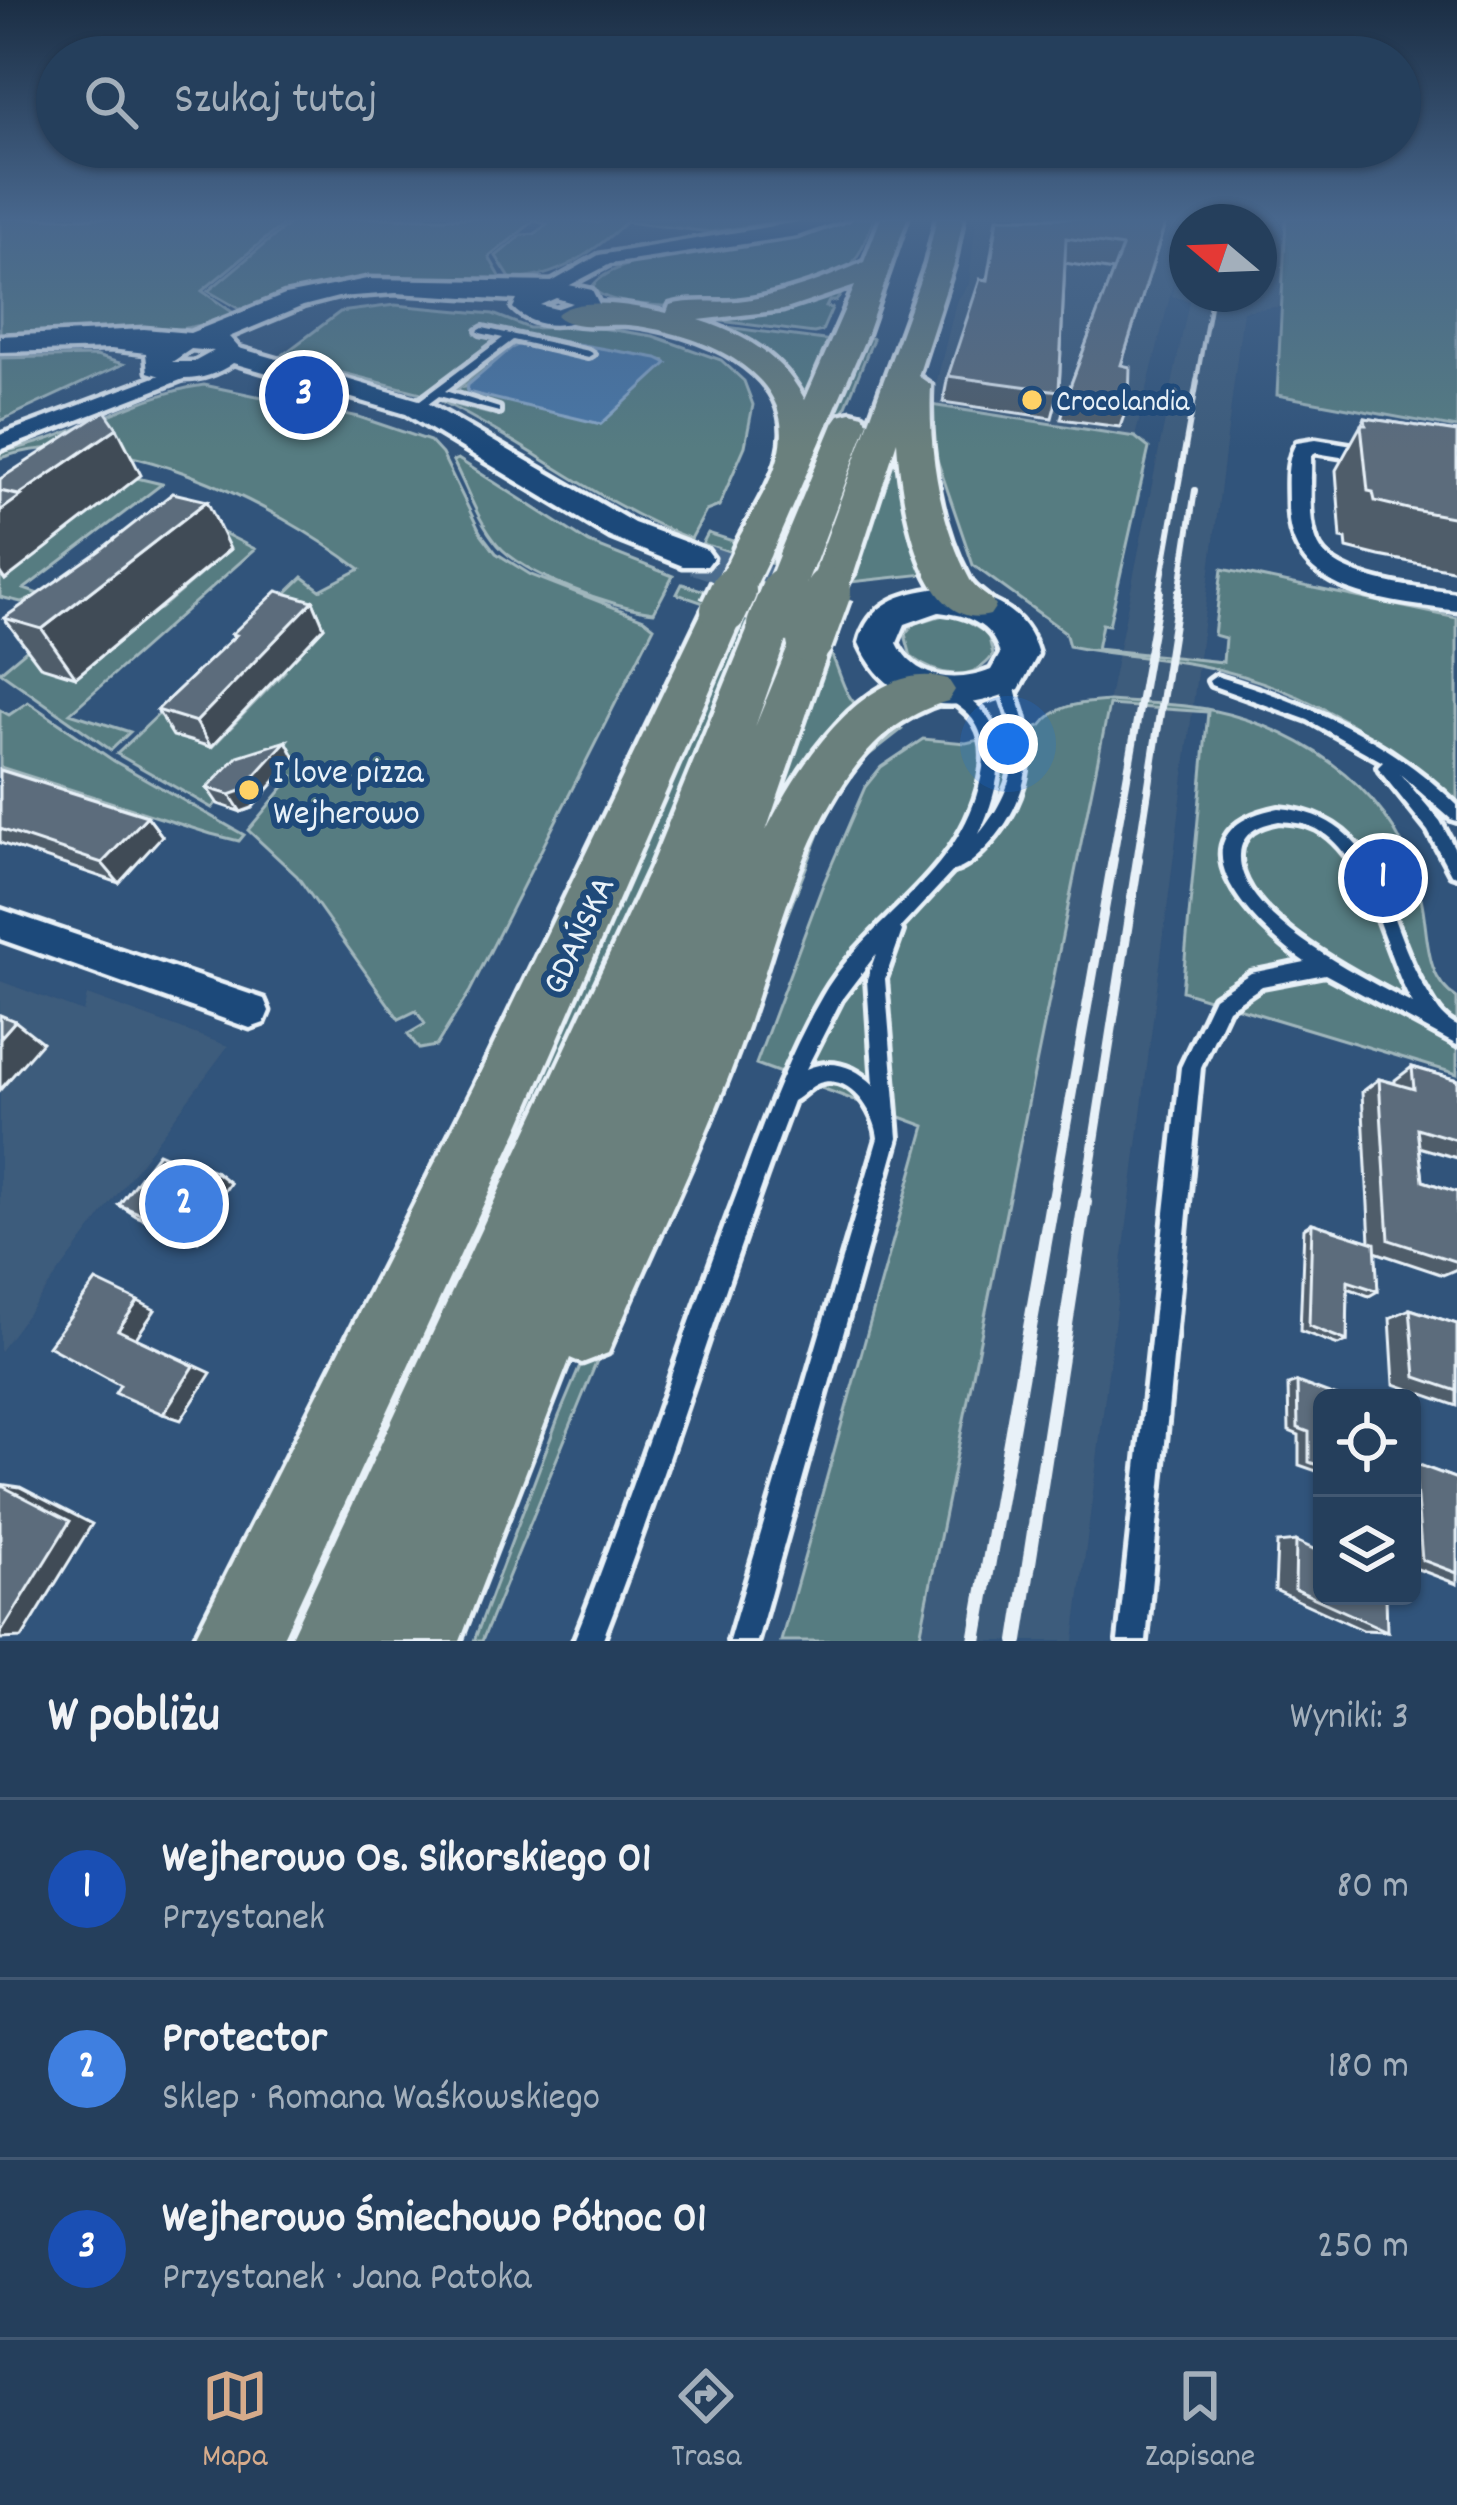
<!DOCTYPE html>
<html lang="pl">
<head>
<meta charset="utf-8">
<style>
	body { margin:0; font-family:Dekko,sans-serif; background:#2d4662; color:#f1f3f6 }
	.controls { position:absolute; right:36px; bottom:36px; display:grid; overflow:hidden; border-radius:18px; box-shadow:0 3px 9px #0004 }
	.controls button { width:108px; height:108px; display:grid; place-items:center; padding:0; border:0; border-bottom:3px solid #425872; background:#253f5c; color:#f1f3f6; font:60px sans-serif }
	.compass { position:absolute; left:1169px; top:204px; width:108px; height:108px; border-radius:50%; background:#253f5c; box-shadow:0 3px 9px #0004; rotate:289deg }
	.you { position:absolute; left:1008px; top:744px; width:42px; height:42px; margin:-30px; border:9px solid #fff; border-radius:50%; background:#1a73e8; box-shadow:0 0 0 18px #1a73e833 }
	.badge { display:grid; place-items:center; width:78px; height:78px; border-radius:50%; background:#d6ab8b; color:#fff; font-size:39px; font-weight:700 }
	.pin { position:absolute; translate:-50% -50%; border:6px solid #fff; box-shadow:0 3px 12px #0006 }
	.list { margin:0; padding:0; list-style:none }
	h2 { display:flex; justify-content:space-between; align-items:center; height:156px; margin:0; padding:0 48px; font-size:51px }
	h2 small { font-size:39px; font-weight:400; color:#a3afbb }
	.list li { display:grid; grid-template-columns:78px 1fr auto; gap:36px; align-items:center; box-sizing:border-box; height:180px; padding:0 48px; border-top:3px solid #425872 }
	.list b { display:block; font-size:45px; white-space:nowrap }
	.list p { margin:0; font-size:39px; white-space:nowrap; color:#a3afbb }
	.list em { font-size:39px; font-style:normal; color:#a3afbb }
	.icon { flex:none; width:66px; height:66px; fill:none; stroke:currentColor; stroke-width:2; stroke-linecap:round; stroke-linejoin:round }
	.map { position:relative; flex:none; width:1457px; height:1641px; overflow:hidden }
	.search { position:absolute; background:#253f5c; box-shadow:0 3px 9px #0004; left:36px; right:36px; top:36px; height:132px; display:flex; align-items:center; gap:30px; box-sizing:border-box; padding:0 42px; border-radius:66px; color:#a3afbb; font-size:45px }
	.sheet { height:696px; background:#253f5c }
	nav { display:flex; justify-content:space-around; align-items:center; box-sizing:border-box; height:168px; border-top:3px solid #425872; background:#253f5c; font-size:33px; color:#a3afbb }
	nav a { display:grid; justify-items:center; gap:6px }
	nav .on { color:#d6ab8b }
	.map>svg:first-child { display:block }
	.built { fill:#3e5b7b }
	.green { fill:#577b81; stroke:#a0b6bc; stroke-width:3 }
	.water { fill:#4a76a5; stroke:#89a7c6; stroke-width:3 }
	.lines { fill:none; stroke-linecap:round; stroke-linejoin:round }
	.secondary-tunnel { stroke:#4c6c8e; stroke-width:32; stroke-dasharray:32 16; stroke-linecap:butt }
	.lane-casing { stroke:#e8f1f8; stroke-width:10 }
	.street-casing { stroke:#e8f1f8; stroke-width:9 }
	.secondary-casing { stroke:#e8f1f8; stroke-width:9 }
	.primary-casing { stroke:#e8f1f8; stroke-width:9 }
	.lane { fill:#1f4a7a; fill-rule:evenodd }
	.street { fill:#1f4a7a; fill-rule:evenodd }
	.secondary { fill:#1f4a7a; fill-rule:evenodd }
	.primary { fill:#6a807d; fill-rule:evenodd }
	.rail-far4 { stroke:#e8f1f8; stroke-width:4.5 }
	.rail-far3 { stroke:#e8f1f8; stroke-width:6 }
	.rail-far2 { stroke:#e8f1f8; stroke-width:8 }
	.rail-far1 { stroke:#e8f1f8; stroke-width:10 }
	.rail { stroke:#e8f1f8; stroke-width:14 }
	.primary-bridge-far1-casing { stroke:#e8f1f8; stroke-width:42; stroke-linecap:butt }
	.primary-bridge-casing { stroke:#e8f1f8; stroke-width:54; stroke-linecap:butt }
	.primary-bridge-far1 { stroke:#6a807d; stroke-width:36 }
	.primary-bridge { stroke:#6a807d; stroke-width:46 }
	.wall { fill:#4f5d6b; stroke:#e8f1f8; stroke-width:3 }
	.shaded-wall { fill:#404c57; stroke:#e8f1f8; stroke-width:3 }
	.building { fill:#5c6c7c; stroke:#e8f1f8; stroke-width:3 }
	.poi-dot { fill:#ffd166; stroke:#1f4a7a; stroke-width:4.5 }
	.labels { text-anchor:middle; stroke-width:12; stroke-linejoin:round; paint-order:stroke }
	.far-poi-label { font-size:30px; fill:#e8f1f8; stroke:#1f4a7a; text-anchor:start }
	.poi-label { font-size:36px; fill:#e8f1f8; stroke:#1f4a7a; text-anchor:start }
	.street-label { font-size:36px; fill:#e8f1f8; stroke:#1f4a7a }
</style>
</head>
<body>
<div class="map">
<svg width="1457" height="1641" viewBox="0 0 1457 1641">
	<rect width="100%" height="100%" fill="#31547b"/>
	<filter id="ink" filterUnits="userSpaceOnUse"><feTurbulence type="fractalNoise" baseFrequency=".00833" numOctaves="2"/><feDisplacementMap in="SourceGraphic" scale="24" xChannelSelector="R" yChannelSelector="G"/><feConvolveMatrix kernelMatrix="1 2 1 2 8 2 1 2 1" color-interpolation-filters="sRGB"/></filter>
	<g filter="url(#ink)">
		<path class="built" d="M976 218H1190L1187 294H1259V222H1208L1209 218H1306L1302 304 1243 311 1074 1641H919L1189 301 1172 296 1174 280 1135 437 931 405 956 302 969 284Z
			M0 981 83 1012 87 995 228 1046 0 1351Z"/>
		<path class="green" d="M0 218H291L202 291 235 314C171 342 72 332 0 335Z
			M296 218H559L598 223 605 218H803L710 232 626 222C596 250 555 282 510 278L496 256 522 235 535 234 547 224 534 221 489 257 501 278 494 287 403 280 246 313 208 291Z
			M853 218H874C867 237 859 262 841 274 827 284 799 296 782 299 747 305 612 316 592 287 621 243 796 246 853 218Z
			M1286 218H1457V428L1277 395Z
			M847 287 836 301H829L826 307 832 308 822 331 814 333 681 316 778 311Z
			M395 305 493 314 529 328 594 327 653 336 721 360 744 381 753 405 745 446 719 506 706 511 691 539C601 505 527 443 441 401L490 414 499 408 455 391 509 345 528 344 511 348 465 387 666 361 487 328 481 333 495 338V343L429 395 280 357 340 312Z
			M689 322 832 341 804 403Z
			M864 335 873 339 785 557 850 578 900 414 935 573 841 583 702 544 708 533 767 552Z
			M96 356 123 364 0 421V358Z
			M204 385 359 417 430 441 442 454 480 532 496 553 531 575 644 619 654 627 470 991 436 1046 419 1049 408 1034 425 1024 416 1011 399 1019 297 876 248 830 293 776C244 762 244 772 212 808L117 754 160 713 175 736 212 747 285 671 249 629 303 577 320 590 360 569C274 504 110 419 0 458V452C72 440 133 395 204 385Z
			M931 405 1135 437 1149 448 1109 625 1102 624 1097 649 1223 662 1225 638 1214 635 1222 569 1457 618V803C1382 735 1298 684 1198 665 1155 657 1111 655 1069 646L1065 632 973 565 930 439Z
			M458 459 589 543 673 576 654 612C614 608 524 575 498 545 478 522 467 488 453 461Z
			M91 467 162 484 24 589 44 596 21 602 0 597V578L50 545Z
			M192 517 255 549 70 713 130 732 111 750 0 672 31 646 160 609 229 550Z
			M682 584C718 596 808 616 828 648 842 671 840 694 864 712L675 1083 824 646 759 622 695 776 299 1641H260L739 615 677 594Z
			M943 615 961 618 988 634 993 655C973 684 936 676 911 657L905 634 913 624Z
			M1109 701C1143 704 1178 703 1211 710 1308 730 1401 797 1421 898 1429 932 1423 978 1457 998V1074L1182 991 1208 712 1109 705 919 1641H781L925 1126 756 1064 822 887 865 787 881 767 923 739 966 743 1041 726C1057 703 1083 703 1109 701Z
			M28 702 114 761 244 835 239 841 211 834 0 767V710L9 715Z
			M887 725 901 730 860 762 834 796 744 1026 633 1273 482 1641H474L559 1416 810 821Z"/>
		<path class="water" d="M537 337 657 358 667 363 601 424 467 392 468 385 511 348Z"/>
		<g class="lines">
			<path class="secondary-tunnel" d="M695 558 783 588"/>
			<g class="lane-casing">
				<path id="lane" d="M483 328 588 351 593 354 588 357 513 340 445 391 499 408V412L439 396 420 410H412V406L503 338 480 333 478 331Z
					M1005 674C1015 681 1016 693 1020 706 1039 758 1022 812 983 851 974 860 965 868 953 871L900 928 902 931 885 979 898 1138 757 1641H729L878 1138C876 1113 850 1072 819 1083 809 1087 802 1096 793 1101 725 1279 671 1463 602 1641H574C632 1497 678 1349 733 1204 760 1133 785 1060 823 995 874 909 966 875 983 768 985 753 984 737 976 724 968 710 953 704 943 694L950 689C1017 715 1003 781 979 834 1004 804 1021 766 1012 726 1008 710 1001 695 998 679ZM876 954 867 979 874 1085C854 1066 832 1058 806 1069L841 1000Z
					M1216 676C1305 702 1390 739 1457 805V821L1451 819 1400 774 1440 821 1457 853V876L1451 874 1428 831 1380 771 1378 767 1383 762 1308 720 1211 685 1209 681Z
					M1279 808C1386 817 1382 919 1427 992 1436 1007 1441 1018 1457 1026V1045L1325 974 1262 986 1228 1009 1201 1067 1146 1641H1118L1181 1067 1214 997 1251 973 1305 962C1252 925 1162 831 1279 808ZM1279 821C1292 822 1305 823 1317 829 1370 858 1383 952 1413 1004 1365 979 1237 917 1240 855 1241 832 1259 825 1279 821Z"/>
			</g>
			<g class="street-casing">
				<path id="street" d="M822 218H848L797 236 610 264 551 295 536 291 599 255Z
					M184 366 194 372 191 376 0 450V435Z
					M1316 439 1457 462V476L1316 453 1311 456C1312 483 1307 517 1317 542 1332 581 1421 588 1457 593V611C1386 600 1288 597 1288 505 1288 483 1285 461 1297 442Z
					M0 909 264 999 269 1011 264 1023 250 1028 0 939Z"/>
			</g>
			<g class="secondary-casing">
				<path id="secondary" d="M367 279 555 282 592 290 600 306C578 329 536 332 513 308L517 300 396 293 338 297 303 306 229 337 239 348 426 402 634 523 707 550 713 558 707 566H683L610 537 406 414 233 363C206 382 178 383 148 372L146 353 111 349 0 352V336L144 329 190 333 285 295ZM556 298 573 303 556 309 540 305ZM191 349 214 351 194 362H172Z
					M939 588C984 594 1025 606 1038 654L1019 689C955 716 890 712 859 643 869 603 901 593 939 588ZM939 612C967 615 992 624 1000 654L991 670C956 684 915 680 897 643L905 624Z"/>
			</g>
			<g class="primary-casing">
				<path id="primary" d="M881 218H907L865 339 774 548 768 556H740L734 548C748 519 771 486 779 455 801 369 692 331 628 325 607 323 571 331 556 315 578 294 638 307 667 313L670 305C691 299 714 303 737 301 782 296 823 280 864 262ZM855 286 805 400C782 356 745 335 699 320L783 310Z
					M937 218H963L954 264 918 376 931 385C928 448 939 523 970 580 976 591 989 595 996 606L990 615C919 634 900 490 897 441L854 573 848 582 834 585 820 582 814 573 926 264Z
					M851 412 863 415 868 422 816 561 810 570H782L776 561 834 422 839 415Z
					M724 597 739 600 745 610 518 1130 281 1641H193L474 1086 703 610 709 600Z
					M770 612 785 616 791 626 755 727 795 630 810 626 825 630 832 640 766 831C796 771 866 655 948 679L955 690 948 701C901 715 870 743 843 784 791 863 772 961 739 1049 701 1152 651 1251 608 1353L582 1363 570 1358 460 1641H289L650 868 749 626 755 616Z"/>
			</g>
			<use href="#lane" class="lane"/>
			<use href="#street" class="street"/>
			<use href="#secondary" class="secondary"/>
			<use href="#primary" class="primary"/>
			<path class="rail-far4" d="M1196 384 1212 294"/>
			<path class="rail-far3" d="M1159 594 1197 381
				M1179 594 1195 490"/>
			<path class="rail-far2" d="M1112 862 1160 591
				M1137 862 1179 591"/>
			<path class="rail-far1" d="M1052 1205 1113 859
				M1084 1205 1138 859"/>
			<path class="rail" d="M975 1641 1052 1202
				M1017 1641 1085 1202"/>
			<g class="primary-bridge-far1-casing">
				<path id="primary-bridge-far1" d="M732 594 754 548
					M783 594 796 561
					M826 594 834 573"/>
			</g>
			<g class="primary-bridge-casing">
				<path id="primary-bridge" d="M724 610 733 591
					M770 626 784 591
					M810 640 828 591"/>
			</g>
			<use href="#primary-bridge-far1" class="primary-bridge-far1"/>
			<use href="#primary-bridge" class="primary-bridge"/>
		</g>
		<path class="wall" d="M997 218H1167L1121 365 1129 401 1120 427 1061 419 1068 392 1113 271 1065 263 1059 391 1052 418 943 402 948 376 987 280Z
			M1365 418 1457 432V571L1379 556 1347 548 1346 539 1341 538 1336 470Z
			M230 549 76 677 40 666 4 618Z
			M313 601 324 627 211 747 173 736 157 710 234 637 232 634Z
			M286 741 295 758 252 808 241 812 218 804 207 788Z
			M0 770 147 816 162 836 119 883 0 843Z
			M1412 1067 1457 1080V1158L1419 1147 1423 1181 1457 1192V1269L1443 1275 1375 1252 1378 1291 1369 1296 1348 1288 1347 1341 1338 1345 1300 1331 1304 1228 1312 1223 1370 1242 1362 1092 1379 1079 1395 1083V1080Z
			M216 1172 230 1183 215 1205 220 1209 198 1241 136 1216 119 1205Z
			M1410 1309 1457 1324V1406L1394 1384 1390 1318Z
			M1297 1382 1322 1398V1473L1299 1465V1435L1289 1431 1288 1385Z
			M1412 1463 1457 1479V1584L1412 1567Z
			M1296 1541 1387 1631 1363 1630 1275 1590 1277 1543Z"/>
		<path class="shaded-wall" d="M117 428 141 475 5 580 0 573V511L19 495Z
			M207 501 230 549 76 677 42 629Z
			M313 601 324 627 211 747 196 722Z
			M286 741 295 758 252 808 241 812 230 795Z
			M147 816 162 836 119 883 102 863Z
			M15 1021 42 1042 0 1090V1038Z
			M216 1172 230 1183 215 1205 220 1209 198 1241 182 1231 200 1195Z
			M138 1301 155 1310 136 1338 211 1373 181 1420 163 1414 118 1330Z
			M0 1484 20 1487 92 1524 22 1638 0 1639Z"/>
		<path class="building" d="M998 218H1167L1121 365 1130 367 1129 401 1068 392 1122 247 1066 238 1059 391 948 376 980 279 988 280Z
			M105 411 117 428 19 495 0 491V479Z
			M1365 418 1457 432V518L1408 509 1375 501 1373 492 1368 491 1361 425H1366Z
			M0 491 21 496 0 511Z
			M173 493 207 501 42 629 4 618 99 551Z
			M277 591 313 601 196 722 157 710 236 635 232 634Z
			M286 741 241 791 230 795 207 788 238 756Z
			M0 770 147 816 102 863 0 829Z
			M0 1015 15 1021 0 1038Z
			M1412 1067 1457 1080V1140L1417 1128 1423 1181 1457 1192V1262L1389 1240 1379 1079 1414 1089Z
			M158 1153 179 1162 182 1157 216 1172 200 1195 206 1198 182 1231 119 1205Z
			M1312 1223 1375 1243 1378 1291 1348 1281 1347 1341 1309 1326Z
			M96 1281 138 1301 118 1330 194 1366 163 1414 115 1393 120 1385 48 1346Z
			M1410 1309 1457 1324V1391L1416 1377Z
			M1297 1382 1340 1398H1322V1467L1309 1462V1432L1298 1428Z
			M1414 1463 1457 1479V1573L1422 1560Z
			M0 1485 70 1521 0 1634Z
			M1296 1541 1322 1553V1596H1386L1387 1631 1295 1589Z"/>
	</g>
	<linearGradient id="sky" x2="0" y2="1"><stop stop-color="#1b2e44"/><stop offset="0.49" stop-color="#48678d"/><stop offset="1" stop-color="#48678d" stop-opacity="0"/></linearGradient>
	<rect width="1457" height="448" fill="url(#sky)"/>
	<g class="poi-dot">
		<circle cx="1032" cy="400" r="12"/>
		<circle cx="249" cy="790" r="12"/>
	</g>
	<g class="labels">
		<g class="far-poi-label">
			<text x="1056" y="410">Crocolandia</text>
		</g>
		<g class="poi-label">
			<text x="273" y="782">I love pizza<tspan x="273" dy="41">Wejherowo</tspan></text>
		</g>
		<g class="street-label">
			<text transform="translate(576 934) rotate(-65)" y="13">GDAŃSKA</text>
		</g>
	</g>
</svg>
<div class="controls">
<button><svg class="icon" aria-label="locate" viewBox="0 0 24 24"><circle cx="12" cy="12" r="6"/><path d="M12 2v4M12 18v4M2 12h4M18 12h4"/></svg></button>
<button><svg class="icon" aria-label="layers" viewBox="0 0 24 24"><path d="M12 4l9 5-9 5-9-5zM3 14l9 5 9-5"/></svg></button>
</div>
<svg class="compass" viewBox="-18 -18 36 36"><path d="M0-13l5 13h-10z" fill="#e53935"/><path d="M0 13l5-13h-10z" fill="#a3afbb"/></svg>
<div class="you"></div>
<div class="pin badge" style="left:1383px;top:878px;background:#1a4fb4">1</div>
<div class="pin badge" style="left:184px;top:1204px;background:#3f7fe0">2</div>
<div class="pin badge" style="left:304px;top:395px;background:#1a4fb4">3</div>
<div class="search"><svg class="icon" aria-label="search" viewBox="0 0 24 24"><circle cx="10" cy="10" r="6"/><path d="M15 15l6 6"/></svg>Szukaj tutaj</div>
</div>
<section class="sheet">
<h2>W pobliżu<small>Wyniki: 3</small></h2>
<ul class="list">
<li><span class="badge" style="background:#1a4fb4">1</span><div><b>Wejherowo Os. Sikorskiego 01</b><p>Przystanek</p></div><em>80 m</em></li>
<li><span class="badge" style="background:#3f7fe0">2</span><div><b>Protector</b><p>Sklep · Romana Waśkowskiego</p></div><em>180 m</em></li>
<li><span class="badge" style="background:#1a4fb4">3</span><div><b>Wejherowo Śmiechowo Północ 01</b><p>Przystanek · Jana Patoka</p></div><em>250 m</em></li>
</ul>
</section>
<nav>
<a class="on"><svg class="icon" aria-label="map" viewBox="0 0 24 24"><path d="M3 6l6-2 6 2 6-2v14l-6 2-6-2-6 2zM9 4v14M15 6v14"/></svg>Mapa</a>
<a><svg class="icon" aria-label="directions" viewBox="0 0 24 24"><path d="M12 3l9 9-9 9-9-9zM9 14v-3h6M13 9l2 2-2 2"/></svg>Trasa</a>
<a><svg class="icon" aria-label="saved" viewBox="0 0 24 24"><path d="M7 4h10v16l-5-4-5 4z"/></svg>Zapisane</a>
</nav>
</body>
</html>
